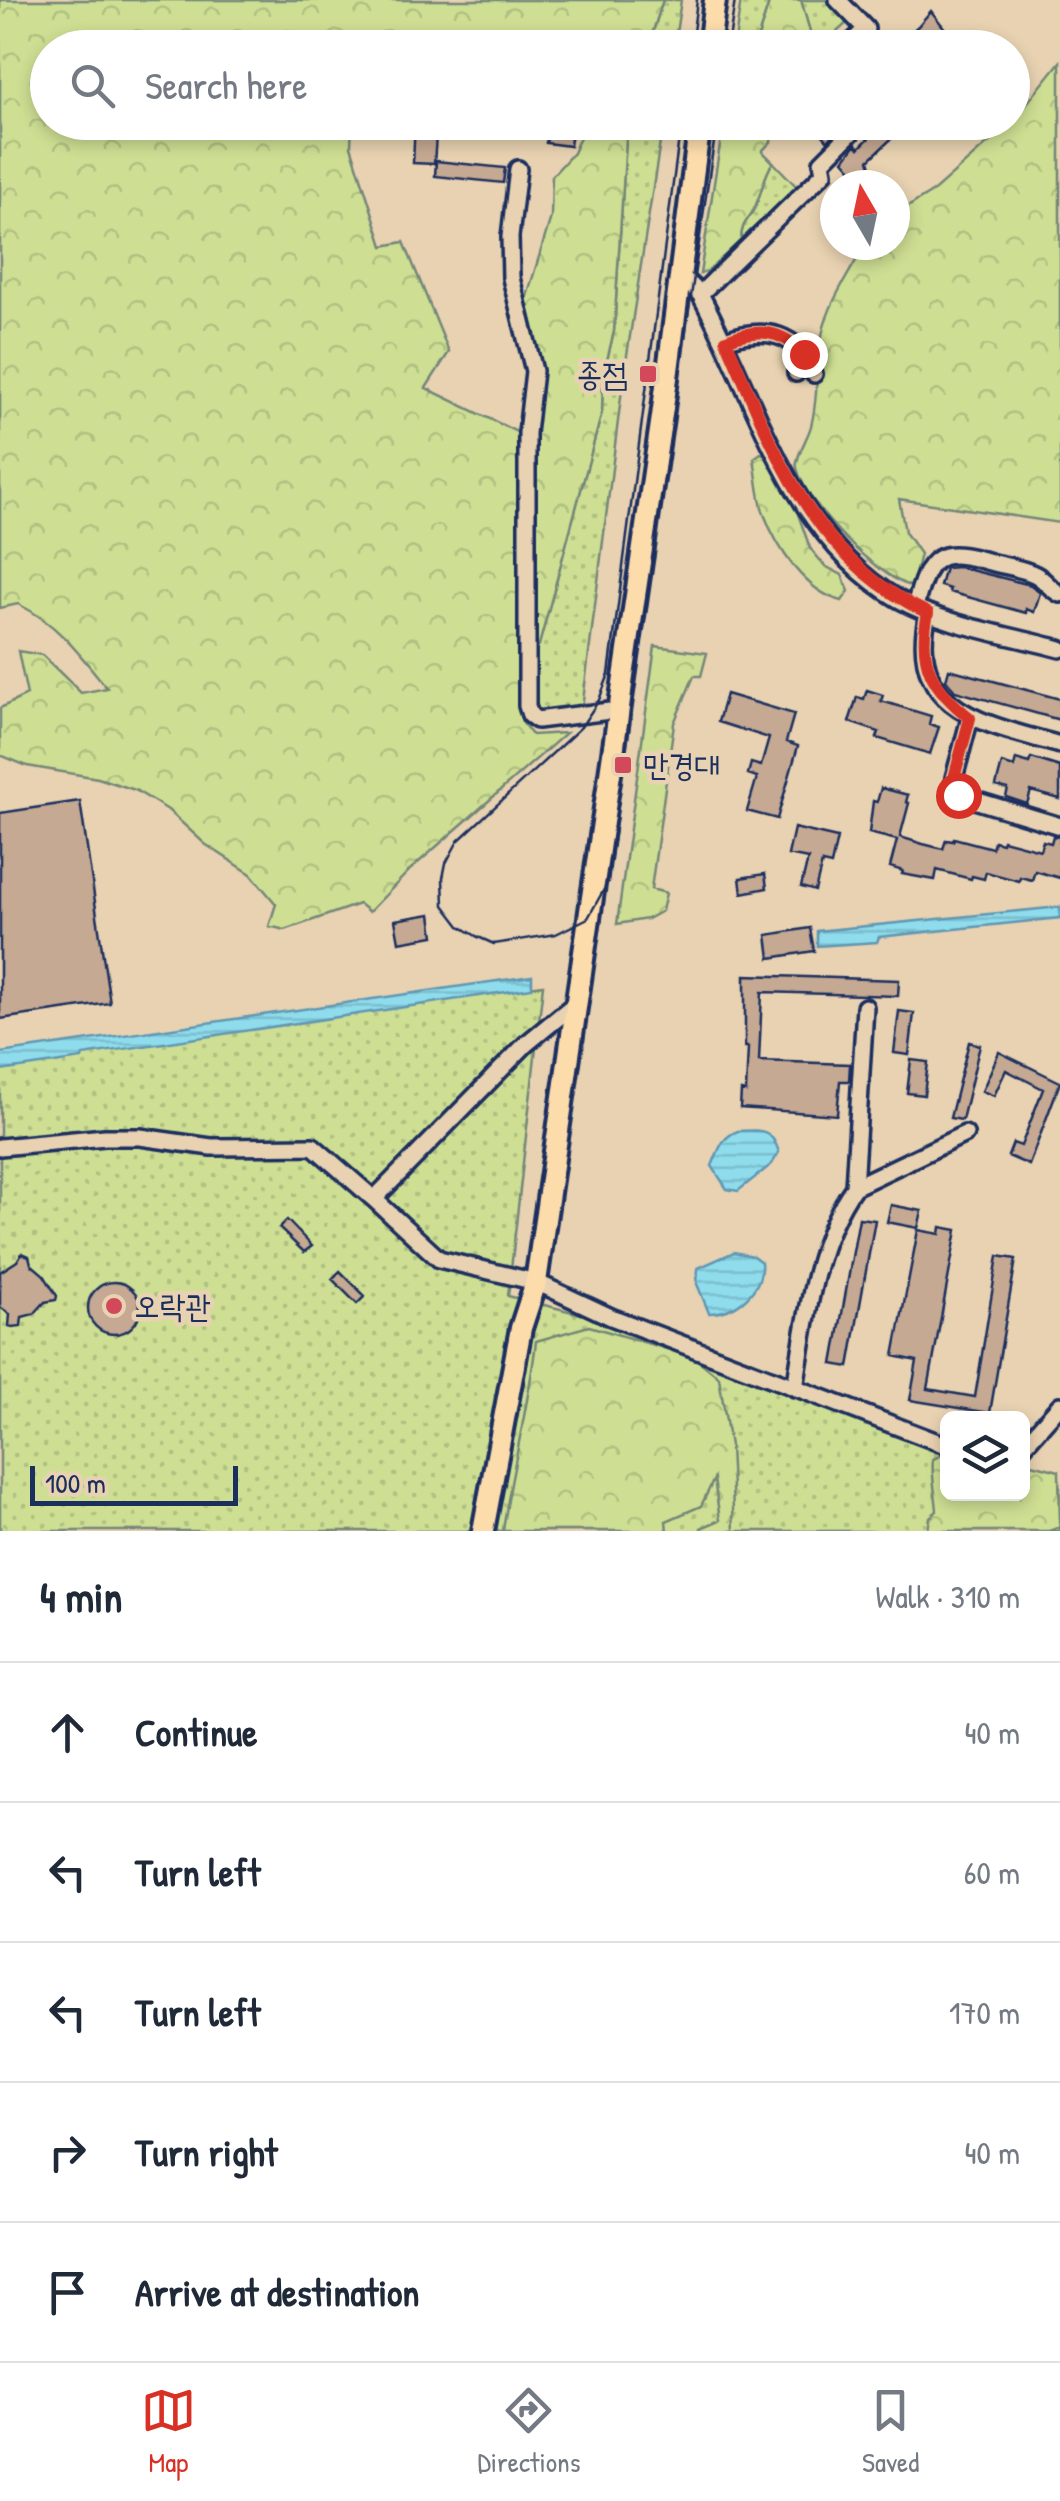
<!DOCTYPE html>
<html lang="en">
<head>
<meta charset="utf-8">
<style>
	body { margin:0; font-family:"Patrick Hand","Poor Story",sans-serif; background:#f6f6f7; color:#1f2937 }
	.controls { position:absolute; right:30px; bottom:30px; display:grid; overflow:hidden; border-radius:15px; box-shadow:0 5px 15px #0003 }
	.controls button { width:90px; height:90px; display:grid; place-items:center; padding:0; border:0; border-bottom:2px solid #e0e1e3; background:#fff; color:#1f2937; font:50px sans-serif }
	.compass { position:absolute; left:820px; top:170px; width:90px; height:90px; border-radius:50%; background:#fff; box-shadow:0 5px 15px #0003; rotate:351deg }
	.scale { position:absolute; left:30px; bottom:25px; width:208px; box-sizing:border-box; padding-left:10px; border:5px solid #1b2f5e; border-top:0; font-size:28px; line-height:35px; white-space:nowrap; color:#1b2f5e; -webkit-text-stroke:8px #e8d2b1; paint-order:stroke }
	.stop { position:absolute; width:30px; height:30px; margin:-22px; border:8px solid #d93025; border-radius:50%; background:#fff }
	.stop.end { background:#d93025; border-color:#fff; box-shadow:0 2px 10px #0008 }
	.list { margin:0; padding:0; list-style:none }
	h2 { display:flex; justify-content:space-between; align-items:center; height:130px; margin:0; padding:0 40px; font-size:42px }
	h2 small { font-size:32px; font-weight:400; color:#747a83 }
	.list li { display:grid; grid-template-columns:65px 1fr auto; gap:30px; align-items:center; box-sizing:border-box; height:140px; padding:0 40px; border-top:2px solid #e0e1e3 }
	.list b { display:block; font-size:38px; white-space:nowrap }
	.list em { font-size:32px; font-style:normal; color:#747a83 }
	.icon { flex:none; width:55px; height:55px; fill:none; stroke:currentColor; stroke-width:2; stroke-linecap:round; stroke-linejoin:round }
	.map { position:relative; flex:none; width:1060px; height:1531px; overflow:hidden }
	.search { position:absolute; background:#fff; box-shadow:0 5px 15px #0003; left:30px; right:30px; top:30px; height:110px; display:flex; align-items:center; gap:25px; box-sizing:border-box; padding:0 35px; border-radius:55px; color:#747a83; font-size:38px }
	.sheet { height:830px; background:#fff }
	nav { display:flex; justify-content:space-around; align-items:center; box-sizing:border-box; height:140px; border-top:2px solid #e0e1e3; background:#fff; font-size:28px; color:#747a83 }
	nav a { display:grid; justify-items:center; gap:5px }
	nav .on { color:#d93025 }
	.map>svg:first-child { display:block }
	.grass { fill:url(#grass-dots); stroke:#748778; stroke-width:2.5 }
	.forest { fill:url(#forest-crowns); stroke:#748778; stroke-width:2.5 }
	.water { fill:url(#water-rules); stroke:#6097b3; stroke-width:2.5 }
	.building { fill:#c5a992; stroke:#1b2f5e; stroke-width:2.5 }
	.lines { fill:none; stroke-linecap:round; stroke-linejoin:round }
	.minor-casing { stroke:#1b2f5e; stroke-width:22 }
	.major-casing { stroke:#1b2f5e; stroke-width:28 }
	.minor { stroke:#e8d2b1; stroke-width:15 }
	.major { stroke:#fddcac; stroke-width:20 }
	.tram { stroke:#1b2f5e; stroke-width:2.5 }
	.route { stroke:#d93025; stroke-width:12 }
	.poi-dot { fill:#d1495b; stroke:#e8d2b1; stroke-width:4 }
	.labels { text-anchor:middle; stroke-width:9; stroke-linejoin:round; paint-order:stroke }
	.poi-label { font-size:32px; fill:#1b2f5e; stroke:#e8d2b1; text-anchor:start }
</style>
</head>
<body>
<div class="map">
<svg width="1060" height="1531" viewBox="0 0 1060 1531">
	<defs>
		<pattern id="grass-dots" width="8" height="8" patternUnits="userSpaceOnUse" patternTransform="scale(2.5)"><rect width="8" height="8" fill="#cedf93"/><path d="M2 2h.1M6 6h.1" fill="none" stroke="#b0c081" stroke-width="1.8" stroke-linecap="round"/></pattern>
		<pattern id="forest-crowns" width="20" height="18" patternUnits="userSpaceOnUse" patternTransform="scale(2.5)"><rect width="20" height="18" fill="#cedf93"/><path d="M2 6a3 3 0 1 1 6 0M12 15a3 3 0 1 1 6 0" fill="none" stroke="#b0c081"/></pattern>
		<pattern id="water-rules" width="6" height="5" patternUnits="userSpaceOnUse" patternTransform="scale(2.5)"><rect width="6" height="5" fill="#8edcec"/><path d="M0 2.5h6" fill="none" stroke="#7abdcd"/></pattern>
	</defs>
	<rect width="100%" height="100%" fill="#e8d2b1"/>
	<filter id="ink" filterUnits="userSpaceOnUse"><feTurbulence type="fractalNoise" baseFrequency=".01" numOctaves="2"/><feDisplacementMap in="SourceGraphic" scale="20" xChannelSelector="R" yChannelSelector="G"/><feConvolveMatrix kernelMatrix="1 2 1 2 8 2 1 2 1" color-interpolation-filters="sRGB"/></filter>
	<g filter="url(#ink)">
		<path class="grass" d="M663 0H681L674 47 648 48Z
			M741 0H770L755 47 734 48Z
			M801 0H826L847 23 820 47 812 39Z
			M627 123H663L623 381 583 701 581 709 538 717 530 704 534 643 539 644 602 412 603 377 614 331Z
			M773 162 797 187 741 240C741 224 747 222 754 209 762 193 763 177 773 162Z
			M543 985 508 1296 597 1318 947 1450 948 1494H1022L1060 1488V1531H0V1064Z"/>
		<path class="forest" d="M0 0H663L648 47H559L517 30 474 37 455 48H48V122L352 123 351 146 383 246 404 242 449 352 426 388 517 432 522 722 532 735 566 733 411 869 369 912 359 904 285 930 269 926 276 904 251 874 205 844 168 810 135 790 98 778 27 766 0 755V708L27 695 18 651 42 655 81 693 107 688C80 654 57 623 18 604L0 608Z
			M770 0H801L812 39 818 45 755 47Z
			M1060 62V523L899 499 905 532 920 554 912 587C876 576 806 506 797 468 794 459 808 438 811 426 819 396 815 364 822 335 829 302 849 274 865 245H895V215L935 190 1012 122Z
			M727 122 774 123 771 142 762 151 773 162C763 177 762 193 754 209 747 222 741 224 741 240L708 271 700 274 723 125Z
			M586 123H627L614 331 603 377 602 412 539 645 534 643 533 436 542 383 539 357 525 303 551 217 552 176 573 153Z
			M761 453 769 457 798 514 810 548 825 566 842 575 849 591 842 601C805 592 777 548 764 514 758 497 757 476 754 458Z
			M655 646 707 653 701 676H694L674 723 651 889 666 893 662 911 647 919 617 924Z
			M589 1326 694 1357 719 1377 730 1446 734 1531H702L701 1528 720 1520 714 1479 701 1506 666 1521 667 1531H503C512 1467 529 1405 536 1341Z
			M944 1454 947 1458 948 1494H991L993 1498 1003 1494H1022L1023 1470 1028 1463 1059 1471 1060 1527 1049 1531H928L930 1517 937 1511C936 1493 931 1477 933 1459Z"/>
		<path class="water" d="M1060 907V918L879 937 877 942 817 946V931Z
			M532 976V988L83 1055 82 1059 0 1071V1053Z
			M738 1131C762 1130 771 1128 779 1152L772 1164 738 1191 727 1189 712 1166C719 1150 721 1137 738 1131Z
			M734 1252 753 1256 761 1262C764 1290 736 1313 709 1313L697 1284 698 1268Z"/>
		<path class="building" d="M931 11 960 48H893L918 26Z
			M415 122H437L434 164 413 163Z
			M812 122H830L837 131 828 141Z
			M865 122H909L869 160 871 167 859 177 844 160 856 144 859 148 874 133Z
			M549 127 572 131 570 146 546 143Z
			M436 161 505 168 503 183 435 176Z
			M958 567 1031 585 1040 593 1034 612 1026 609V613L949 592 950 589 940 586 945 568Z
			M949 669 1060 699V720L955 691 946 680Z
			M867 690 883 695 881 701 931 716 929 724 939 727 930 754 877 738 879 732 849 722 857 697 864 699Z
			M726 694 794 714 786 742 798 746 777 819 747 811 757 777 748 774 751 763 761 766 769 738 718 722Z
			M1031 758 1060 767V799L1031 791 1027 804 1006 797 1008 789 996 786 1002 763 1014 767 1016 759 1029 763Z
			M881 788 908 795 906 802 909 803 900 837 923 844 943 849 946 840 953 841 954 838 992 848 994 841 1002 843 1003 840 1040 850 1043 841 1051 843 1053 836 1060 837V878L1035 871 1032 880 1020 877 1019 881 986 872 984 879 972 876 971 879 937 870 935 880 902 874 903 871 890 867 897 840 869 833 873 801 877 802Z
			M80 801 110 1003 0 1019V813Z
			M794 828 837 838 831 865 822 863 815 891 801 887 808 859 788 855Z
			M765 874 767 888 742 893 740 878Z
			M431 914 434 936 399 942 395 920Z
			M810 928 814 951 770 958 767 935Z
			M745 975 899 980 898 996 762 992 759 1061 850 1064 849 1081H840L837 1115 740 1108 741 1091 746 1092 748 1047H745Z
			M899 1011 914 1013 909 1055 894 1053Z
			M969 1042 980 1045 962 1120 950 1118Z
			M999 1052 1060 1082 1029 1165 1008 1156 1013 1143 1021 1146 1043 1089 1006 1070 994 1096 982 1091Z
			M911 1060 928 1062 924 1095 907 1093Z
			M891 1205 922 1211 918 1228 887 1222Z
			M859 1218 875 1220 849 1367 833 1364Z
			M287 1220 312 1246 304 1252 279 1228Z
			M941 1227 957 1230 928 1389 975 1397 998 1256 1016 1259 990 1413 910 1400 917 1361 894 1356 918 1230 940 1234Z
			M22 1253 29 1256 31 1264 44 1275 57 1296 56 1300 45 1302 34 1314 22 1317 21 1326 13 1327 9 1326 10 1314 0 1307V1272L17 1261Z
			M340 1271 365 1296 357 1304 332 1279Z
			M88 1308a26 26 0 1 1 52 0a26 26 0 1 1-52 0Z"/>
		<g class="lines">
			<g class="minor-casing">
				<path id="minor" d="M838 0 866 29 846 48
					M518 169 510 237 511 278 534 371 527 433V706L530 715 537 720 618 710
					M681 276 700 294C757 398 789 536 898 599 944 625 1009 635 1060 649
					M700 294 824 173 822 162 852 132 844 122
					M725 340C765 326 798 332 814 374
					M796 373 799 349
					M915 607C928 554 939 547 990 562 1004 566 1023 568 1036 575 1045 580 1050 589 1060 594
					M928 613C905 713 988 724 1060 745
					M970 718 954 778 958 795 1060 826
					M0 1147 105 1137H140L211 1147 313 1146 374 1199 526 1044 576 1003
					M854 1187 965 1134
					M374 1199 439 1259 536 1282 611 1317 948 1446
					M795 1388C806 1321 814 1243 854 1187L865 1007
					M1022 1448 1060 1405"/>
			</g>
			<g class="major-casing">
				<path id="major" d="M709 48 715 0
					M483 1531 521 1328 536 1282 662 417 700 122"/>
			</g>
			<use href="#minor" class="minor"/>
			<use href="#major" class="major"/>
			<path class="tram" d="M691 48 697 0
				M728 48 735 0
				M681 122 609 674 599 700 581 727 458 841 446 863 443 878 444 905 460 926 476 936 494 944 556 934 588 918 608 882 634 679 717 122"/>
		</g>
	</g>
	<g class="lines" filter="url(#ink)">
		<path class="route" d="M804 354C781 329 757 328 726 340 774 449 811 559 928 613 917 663 932 688 970 718L954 778 958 795"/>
	</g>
	<g class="poi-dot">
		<rect x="638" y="364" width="20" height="20" rx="5"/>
		<rect x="613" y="755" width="20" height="20" rx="5"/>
		<circle cx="114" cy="1306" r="10"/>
	</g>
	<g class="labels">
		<g class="poi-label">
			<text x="628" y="385" text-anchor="end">종점</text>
			<text x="643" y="776">만경대</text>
			<text x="134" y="1317">오락관</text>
		</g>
	</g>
</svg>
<div class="controls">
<button><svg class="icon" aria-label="layers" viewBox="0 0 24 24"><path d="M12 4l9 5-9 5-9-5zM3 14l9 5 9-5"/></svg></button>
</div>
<svg class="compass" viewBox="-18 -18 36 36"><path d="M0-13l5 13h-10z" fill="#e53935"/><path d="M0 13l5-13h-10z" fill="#747a83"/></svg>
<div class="scale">100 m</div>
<div class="stop" style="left:958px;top:795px"></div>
<div class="stop end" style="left:804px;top:354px"></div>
<div class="search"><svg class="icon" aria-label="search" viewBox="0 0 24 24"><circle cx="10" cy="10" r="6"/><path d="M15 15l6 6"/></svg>Search here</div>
</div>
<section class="sheet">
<h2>4 min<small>Walk · 310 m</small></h2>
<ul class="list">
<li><svg class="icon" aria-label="ahead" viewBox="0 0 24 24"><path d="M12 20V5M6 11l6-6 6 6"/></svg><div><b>Continue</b></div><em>40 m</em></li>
<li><svg class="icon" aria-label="left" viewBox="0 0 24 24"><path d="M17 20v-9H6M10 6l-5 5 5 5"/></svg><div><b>Turn left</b></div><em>60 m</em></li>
<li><svg class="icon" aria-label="left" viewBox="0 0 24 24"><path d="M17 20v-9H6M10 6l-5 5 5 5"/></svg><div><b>Turn left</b></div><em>170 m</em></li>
<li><svg class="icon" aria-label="right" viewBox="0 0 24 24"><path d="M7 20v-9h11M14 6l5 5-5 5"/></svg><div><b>Turn right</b></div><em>40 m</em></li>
<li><svg class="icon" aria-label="arrive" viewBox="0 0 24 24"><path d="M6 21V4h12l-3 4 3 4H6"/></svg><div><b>Arrive at destination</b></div></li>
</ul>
</section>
<nav>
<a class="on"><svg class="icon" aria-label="map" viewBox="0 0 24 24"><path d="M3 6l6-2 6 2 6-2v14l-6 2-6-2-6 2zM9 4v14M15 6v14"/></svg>Map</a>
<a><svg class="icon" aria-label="directions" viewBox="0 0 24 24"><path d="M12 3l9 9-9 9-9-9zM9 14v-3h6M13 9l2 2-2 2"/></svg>Directions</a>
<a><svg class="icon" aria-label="saved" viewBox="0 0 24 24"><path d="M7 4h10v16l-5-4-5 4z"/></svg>Saved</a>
</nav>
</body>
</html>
